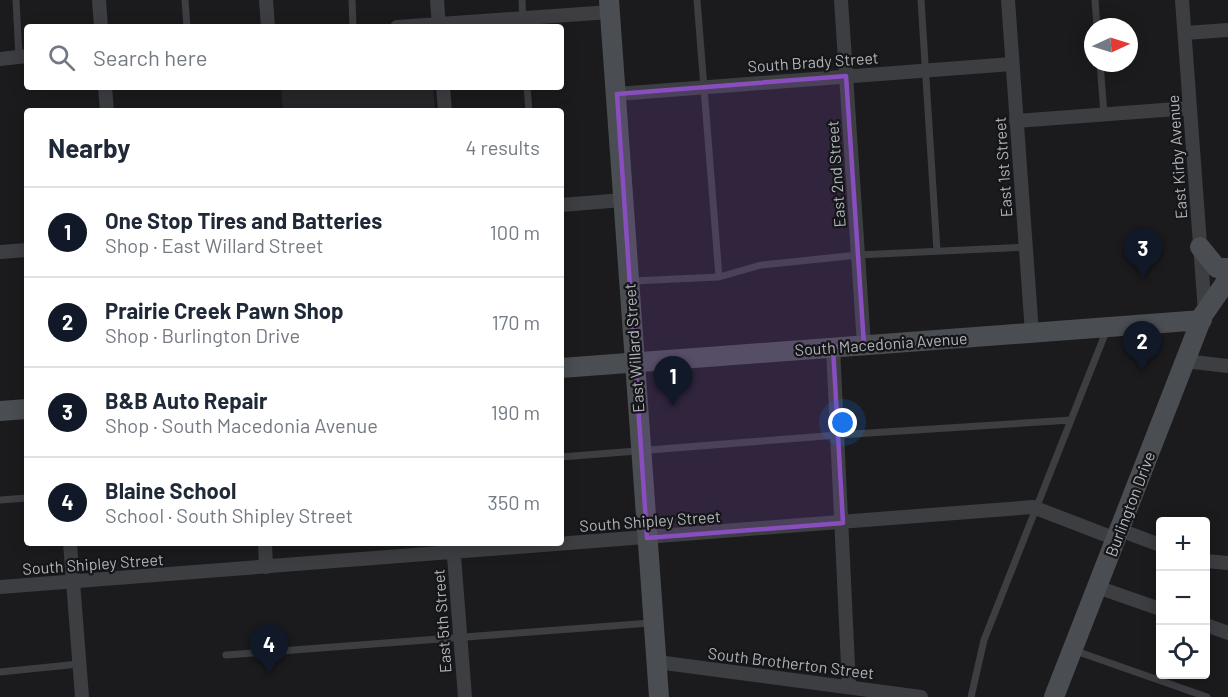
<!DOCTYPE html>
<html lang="en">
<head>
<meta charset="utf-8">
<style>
	body { margin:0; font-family:Barlow,sans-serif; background:#f2f2f3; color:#1f2937 }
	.controls { position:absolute; right:18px; bottom:18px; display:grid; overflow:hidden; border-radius:6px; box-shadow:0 3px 15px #0003 }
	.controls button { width:54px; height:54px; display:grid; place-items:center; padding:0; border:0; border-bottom:2px solid #e0e1e3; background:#fff; color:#1f2937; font:30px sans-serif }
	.compass { position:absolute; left:1084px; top:18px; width:54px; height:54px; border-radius:50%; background:#fff; box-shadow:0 3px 15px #0003; rotate:86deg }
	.you { position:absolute; left:843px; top:423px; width:21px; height:21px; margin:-15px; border:4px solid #fff; border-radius:50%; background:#1a73e8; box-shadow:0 0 0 9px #1a73e833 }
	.badge { display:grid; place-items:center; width:39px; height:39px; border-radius:50%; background:#111827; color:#fff; font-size:20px; font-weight:700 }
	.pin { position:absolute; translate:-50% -50px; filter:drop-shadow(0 2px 3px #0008) }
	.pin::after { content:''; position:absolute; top:32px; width:21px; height:18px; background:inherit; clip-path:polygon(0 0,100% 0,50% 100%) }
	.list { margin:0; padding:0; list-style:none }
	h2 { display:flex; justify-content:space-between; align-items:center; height:78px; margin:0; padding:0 24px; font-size:26px }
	h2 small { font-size:20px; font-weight:400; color:#747a83 }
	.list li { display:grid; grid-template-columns:39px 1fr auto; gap:18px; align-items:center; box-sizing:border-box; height:90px; padding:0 24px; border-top:2px solid #e0e1e3 }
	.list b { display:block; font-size:22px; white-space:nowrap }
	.list p { margin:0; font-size:20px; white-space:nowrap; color:#747a83 }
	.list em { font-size:20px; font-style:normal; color:#747a83 }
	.icon { flex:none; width:33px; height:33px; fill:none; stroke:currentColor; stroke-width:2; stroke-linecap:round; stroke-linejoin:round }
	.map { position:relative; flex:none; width:1228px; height:697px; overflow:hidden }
	.search { position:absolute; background:#fff; box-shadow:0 3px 15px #0003; left:24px; top:24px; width:540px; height:66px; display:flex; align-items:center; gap:15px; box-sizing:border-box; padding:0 21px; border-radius:6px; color:#747a83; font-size:22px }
	.panel { position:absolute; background:#fff; box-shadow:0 3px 15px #0003; left:24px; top:108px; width:540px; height:438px; border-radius:6px }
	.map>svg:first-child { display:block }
	.built { fill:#27272a }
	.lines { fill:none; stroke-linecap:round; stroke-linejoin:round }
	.lane { stroke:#3c3e42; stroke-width:7 }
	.street { stroke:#3c3e42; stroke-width:14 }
	.secondary { stroke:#4a4d51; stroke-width:20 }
	.marked { fill:#884ebe; fill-opacity:0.2; stroke:#884ebe; stroke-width:4.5; stroke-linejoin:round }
	.labels { text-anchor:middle; stroke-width:4.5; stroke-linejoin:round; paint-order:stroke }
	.street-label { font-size:16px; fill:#afb4bb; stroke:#161618 }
</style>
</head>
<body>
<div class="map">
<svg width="1228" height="697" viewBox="0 0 1228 697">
	<rect width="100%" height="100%" fill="#1b1b1d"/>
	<path class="built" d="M281 87H433L435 111H283Z"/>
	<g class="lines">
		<path class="lane" d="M16 0 19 57
			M185 0 187 27
			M352 0 353 27
			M522 0 523 27
			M697 0 719 277
			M921 0 937 251
			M1095 0 1097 27
			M1100 63 1104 114
			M527 87 529 111
			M632 281 719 277 761 265 858 255 1026 247
			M561 457 838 435 1071 420 1107 329
			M0 500 27 498
			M1073 650 1207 697
			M226 655 651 623
			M0 672 79 664
			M971 697 984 640 1071 420"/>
		<path class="street" d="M99 0 101 27
			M266 0 268 27
			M437 0 439 27
			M841 0 864 345
			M1008 0 1032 333
			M1182 0 1205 312
			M397 27 610 12
			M1185 33 1228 30
			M0 59 27 56
			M105 87 107 111
			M443 87 445 111
			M617 94 1012 64
			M1016 121 1190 108
			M561 205 623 200
			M0 252 27 250
			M833 347 849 687
			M1185 361 1228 366
			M1120 530 1160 545
			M70 543 82 697
			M265 543 266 567
			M453 543 465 697
			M1206 561 1228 563
			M0 587 1033 507 1116 539
			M1097 587 1160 609
			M1206 625 1228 633
			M657 662 921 697"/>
		<path class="secondary" d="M609 0 659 697
			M1200 247 1217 268H1228
			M561 368 1202 320
			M0 411 27 409
			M1054 697 1203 315 1228 279"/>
	</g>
	<path class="marked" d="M846 76 864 345 833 347 843 523 647 538 617 94Z"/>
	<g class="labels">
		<g class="street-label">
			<text transform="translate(813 62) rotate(-4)" y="6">South Brady Street</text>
			<text transform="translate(1177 157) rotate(-94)" y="6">East Kirby Avenue</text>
			<text transform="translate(1003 167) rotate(-94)" y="6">East 1st Street</text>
			<text transform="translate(836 174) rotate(-94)" y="6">East 2nd Street</text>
			<text transform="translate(881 344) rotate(-4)" y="6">South Macedonia Avenue</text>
			<text transform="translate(634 348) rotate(-94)" y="6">East Willard Street</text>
			<text transform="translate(1130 504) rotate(-69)" y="6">Burlington Drive</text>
			<text transform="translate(650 521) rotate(-4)" y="6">South Shipley Street</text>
			<text transform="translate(93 564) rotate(-4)" y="6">South Shipley Street</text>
			<text transform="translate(442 621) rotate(-94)" y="6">East 5th Street</text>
			<text transform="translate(791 663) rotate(7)" y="6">South Brotherton Street</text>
		</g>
	</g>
</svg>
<div class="controls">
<button>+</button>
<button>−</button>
<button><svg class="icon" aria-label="locate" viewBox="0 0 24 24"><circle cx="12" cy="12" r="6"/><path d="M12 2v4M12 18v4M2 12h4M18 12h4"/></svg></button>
</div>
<svg class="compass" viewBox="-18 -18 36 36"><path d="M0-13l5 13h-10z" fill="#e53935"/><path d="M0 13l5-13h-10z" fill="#747a83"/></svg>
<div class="you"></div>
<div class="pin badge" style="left:673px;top:406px">1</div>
<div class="pin badge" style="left:1142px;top:371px">2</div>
<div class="pin badge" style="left:1143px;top:278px">3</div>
<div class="pin badge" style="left:269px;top:674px">4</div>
<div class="search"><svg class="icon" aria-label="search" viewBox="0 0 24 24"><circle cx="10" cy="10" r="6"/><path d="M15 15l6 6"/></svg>Search here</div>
<section class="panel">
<h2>Nearby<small>4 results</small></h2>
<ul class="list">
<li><span class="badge">1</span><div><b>One Stop Tires and Batteries</b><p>Shop · East Willard Street</p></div><em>100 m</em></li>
<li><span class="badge">2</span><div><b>Prairie Creek Pawn Shop</b><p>Shop · Burlington Drive</p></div><em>170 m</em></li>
<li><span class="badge">3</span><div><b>B&amp;B Auto Repair</b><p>Shop · South Macedonia Avenue</p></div><em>190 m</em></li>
<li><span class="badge">4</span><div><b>Blaine School</b><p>School · South Shipley Street</p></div><em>350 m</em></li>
</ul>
</section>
</div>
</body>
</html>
